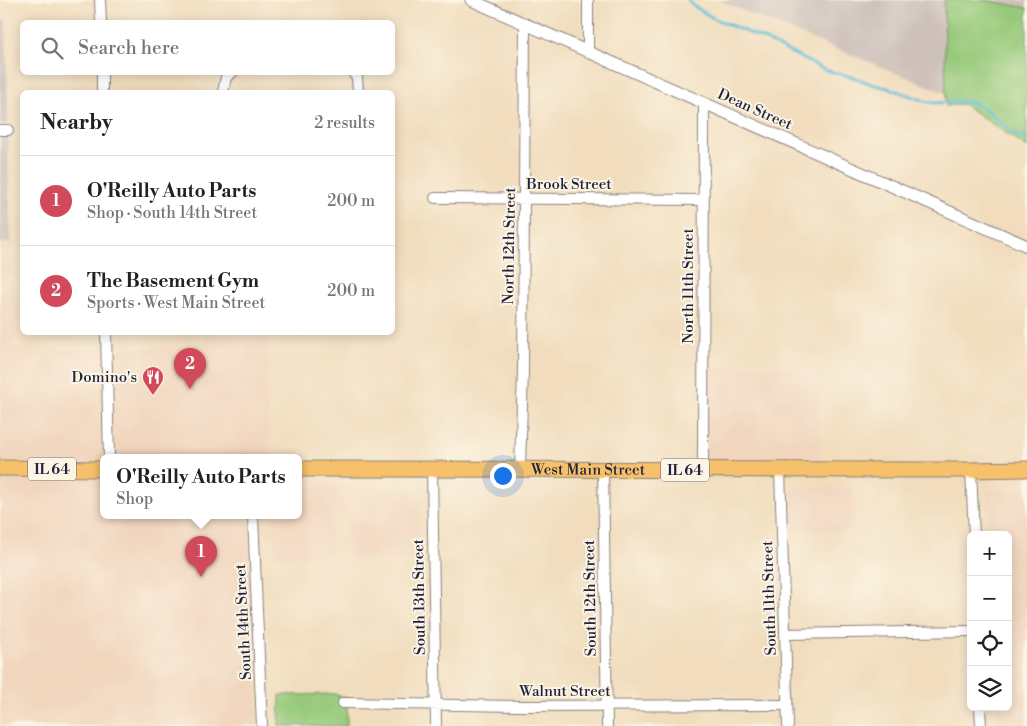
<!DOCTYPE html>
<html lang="en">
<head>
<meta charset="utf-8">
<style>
	body { margin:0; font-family:"Libre Bodoni",serif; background:#f2f2f2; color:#202124 }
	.controls { position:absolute; right:15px; bottom:15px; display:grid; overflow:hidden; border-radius:8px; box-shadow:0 2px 12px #0003 }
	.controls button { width:45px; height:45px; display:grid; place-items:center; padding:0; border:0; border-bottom:1px solid #e0e0e0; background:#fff; color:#202124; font:25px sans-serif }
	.you { position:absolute; left:502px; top:475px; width:18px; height:18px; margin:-12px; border:4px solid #fff; border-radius:50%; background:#1a73e8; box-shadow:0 0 0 8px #1a73e833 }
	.badge { display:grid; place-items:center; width:32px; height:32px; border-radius:50%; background:#d1495b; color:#fff; font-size:16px; font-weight:700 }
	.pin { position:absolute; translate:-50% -41px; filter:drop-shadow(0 1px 2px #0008) }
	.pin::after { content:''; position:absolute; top:26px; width:18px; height:15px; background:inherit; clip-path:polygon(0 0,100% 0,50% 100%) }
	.popup { position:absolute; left:100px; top:454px; width:202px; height:65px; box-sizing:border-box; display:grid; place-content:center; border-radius:8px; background:#fff; filter:drop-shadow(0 1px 4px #0005); font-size:16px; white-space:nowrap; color:#757577 }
	.popup b { font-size:19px; color:#202124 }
	.popup::after { content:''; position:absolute; left:50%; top:100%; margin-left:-10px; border:10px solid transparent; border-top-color:#fff }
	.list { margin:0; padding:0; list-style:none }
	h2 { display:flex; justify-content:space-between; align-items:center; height:65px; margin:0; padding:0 20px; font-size:21px }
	h2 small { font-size:16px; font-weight:400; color:#757577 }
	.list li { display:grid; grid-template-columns:32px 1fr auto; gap:15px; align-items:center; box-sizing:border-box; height:90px; padding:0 20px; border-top:1px solid #e0e0e0 }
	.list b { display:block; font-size:19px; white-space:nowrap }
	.list p { margin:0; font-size:16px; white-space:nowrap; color:#757577 }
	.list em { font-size:16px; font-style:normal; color:#757577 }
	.icon { flex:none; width:28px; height:28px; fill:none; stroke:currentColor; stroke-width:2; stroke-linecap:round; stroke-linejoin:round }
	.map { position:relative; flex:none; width:1027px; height:726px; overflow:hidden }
	.search { position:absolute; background:#fff; box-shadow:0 2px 12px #0003; left:20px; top:20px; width:375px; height:55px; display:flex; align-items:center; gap:12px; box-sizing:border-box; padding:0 18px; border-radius:8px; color:#757577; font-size:19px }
	.panel { position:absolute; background:#fff; box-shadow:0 2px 12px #0003; left:20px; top:90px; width:375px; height:245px; border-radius:8px }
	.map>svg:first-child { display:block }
	.built { fill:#f1d5bd }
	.industrial { fill:#cec1ba }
	.green { fill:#96c979; stroke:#5c765a }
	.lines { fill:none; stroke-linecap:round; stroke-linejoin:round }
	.stream { stroke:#5bbcd9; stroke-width:3 }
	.minor-casing { stroke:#8a807c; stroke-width:12 }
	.tertiary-casing { stroke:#8a807c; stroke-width:13 }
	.primary-casing { stroke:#8a807c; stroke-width:17 }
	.minor { stroke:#fff; stroke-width:10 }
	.tertiary { stroke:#fff; stroke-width:11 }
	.primary { stroke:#f6c16b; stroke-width:15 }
	.labels { text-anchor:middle; stroke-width:4; stroke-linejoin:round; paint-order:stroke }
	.shield { fill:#fcf5e5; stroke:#63616e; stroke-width:1 }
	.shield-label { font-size:14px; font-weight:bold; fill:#22223b }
	.street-label { font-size:15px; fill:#22223b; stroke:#fcf5e5 }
	.poi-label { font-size:15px; fill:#22223b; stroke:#fcf5e5; text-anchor:end }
</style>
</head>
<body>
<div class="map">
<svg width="1027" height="726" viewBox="0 0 1027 726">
	<rect width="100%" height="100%" fill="#fcf5e5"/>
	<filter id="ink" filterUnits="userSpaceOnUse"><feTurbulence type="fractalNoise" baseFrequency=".02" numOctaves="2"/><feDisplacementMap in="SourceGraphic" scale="10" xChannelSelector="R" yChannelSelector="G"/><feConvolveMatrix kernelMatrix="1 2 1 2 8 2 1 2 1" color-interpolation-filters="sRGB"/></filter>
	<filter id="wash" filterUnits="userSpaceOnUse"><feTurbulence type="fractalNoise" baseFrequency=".0096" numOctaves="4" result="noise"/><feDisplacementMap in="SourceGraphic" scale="20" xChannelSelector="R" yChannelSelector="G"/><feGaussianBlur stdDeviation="1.12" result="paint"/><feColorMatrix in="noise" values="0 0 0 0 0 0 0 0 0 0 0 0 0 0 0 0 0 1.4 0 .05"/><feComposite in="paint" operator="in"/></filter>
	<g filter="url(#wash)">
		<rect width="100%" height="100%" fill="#f1ddbd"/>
		<path class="built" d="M0 243H11L13 349H104L106 458H104L103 466 0 465Z
			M204 333H268L270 458H111L109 349 204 347Z
			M819 366 820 468 706 467V367Z
			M0 472 103 473 104 516H249L257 726H0Z
			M299 486 408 487 418 500 421 559H347V515L331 516V555L274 557V516H298Z
			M797 487H854L855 530 791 531V491Z
			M987 490 1027 491V726H999L998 707H1008V535H989Z"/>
		<path class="industrial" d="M720 0H944L945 93 729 5Z
			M985 0H1027V8Z
			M0 20H6L8 124H0Z
			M0 134H8L11 243H0Z"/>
		<path class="green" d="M944 0H985L1027 8V148L963 104 946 106Z
			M335 694 347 698V726H279L280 695Z"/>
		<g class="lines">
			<path class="stream" d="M688 0 695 7 715 19 766 40 825 70 853 77 875 85 888 88 925 101 935 103 965 101 977 104 989 112 1016 136 1027 138"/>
		</g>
	</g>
	<g filter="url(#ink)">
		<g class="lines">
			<g class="minor-casing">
				<path id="minor" d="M100 0 101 22
					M588 52V0
					M102 72V92
					M352 72 357 77 358 92
					M223 92 226 77 233 72
					M0 130H8
					M435 198 703 200
					M106 332 109 458
					M432 468 436 726
					M520 468 523 371 525 24
					M603 469 607 726
					M703 470 704 103
					M780 470 788 726
					M971 470 974 535
					M253 516 262 726
					M786 634 971 631
					M343 703 521 706 787 705
					M980 707 981 726"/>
			</g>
			<g class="tertiary-casing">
				<path id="tertiary" d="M471 0 1027 246"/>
			</g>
			<g class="primary-casing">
				<g id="primary">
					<path d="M0 468 104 469"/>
					<path id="s1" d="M298 469 971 470 1027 469"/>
				</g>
			</g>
			<use href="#minor" class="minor"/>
			<use href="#tertiary" class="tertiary"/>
			<use href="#primary" class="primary"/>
		</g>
	</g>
	<defs>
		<g id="restaurant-pin" transform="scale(1.125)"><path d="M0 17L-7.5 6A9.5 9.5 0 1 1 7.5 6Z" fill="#d1495b" stroke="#fcf5e5"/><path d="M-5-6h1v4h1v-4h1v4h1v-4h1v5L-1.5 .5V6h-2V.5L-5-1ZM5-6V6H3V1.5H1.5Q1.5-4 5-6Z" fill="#fff"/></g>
	</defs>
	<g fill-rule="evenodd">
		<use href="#restaurant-pin" x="153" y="377"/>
	</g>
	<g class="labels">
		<g class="shield">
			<rect x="28" y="457.5" width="48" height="23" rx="4"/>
			<rect x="661" y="458.5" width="48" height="23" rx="4"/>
		</g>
		<g class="shield-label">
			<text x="52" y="474">IL 64</text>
			<text x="685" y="475">IL 64</text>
		</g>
		<g class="street-label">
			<text transform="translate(755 109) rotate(24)" y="5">Dean Street</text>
			<text x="569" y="189">Brook Street</text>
			<text transform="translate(509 246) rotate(-89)" y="5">North 12th Street</text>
			<text transform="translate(688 286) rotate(-90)" y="5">North 11th Street</text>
			<text dy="5" stroke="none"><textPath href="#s1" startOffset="290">West Main Street</textPath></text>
			<text transform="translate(419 597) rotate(-91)" y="5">South 13th Street</text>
			<text transform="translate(590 598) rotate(-91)" y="5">South 12th Street</text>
			<text transform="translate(769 598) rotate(-92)" y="5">South 11th Street</text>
			<text transform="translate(243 622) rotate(-93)" y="5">South 14th Street</text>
			<text x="565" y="696">Walnut Street</text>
		</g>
		<g class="poi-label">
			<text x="137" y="382">Domino's</text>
		</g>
	</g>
</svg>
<div class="controls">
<button>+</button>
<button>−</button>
<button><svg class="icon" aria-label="locate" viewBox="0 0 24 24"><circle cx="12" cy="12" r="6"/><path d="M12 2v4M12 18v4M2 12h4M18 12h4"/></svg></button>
<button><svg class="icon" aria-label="layers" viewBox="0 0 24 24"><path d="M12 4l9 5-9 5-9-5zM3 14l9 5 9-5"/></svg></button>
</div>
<div class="you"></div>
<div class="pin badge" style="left:201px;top:577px">1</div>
<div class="popup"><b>O'Reilly Auto Parts</b>Shop</div>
<div class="pin badge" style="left:190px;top:389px">2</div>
<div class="search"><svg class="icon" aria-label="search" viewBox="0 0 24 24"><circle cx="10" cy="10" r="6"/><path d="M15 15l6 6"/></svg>Search here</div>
<section class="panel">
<h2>Nearby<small>2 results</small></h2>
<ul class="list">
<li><span class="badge">1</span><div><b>O'Reilly Auto Parts</b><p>Shop · South 14th Street</p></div><em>200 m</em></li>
<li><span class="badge">2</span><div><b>The Basement Gym</b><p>Sports · West Main Street</p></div><em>200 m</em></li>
</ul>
</section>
</div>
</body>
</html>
